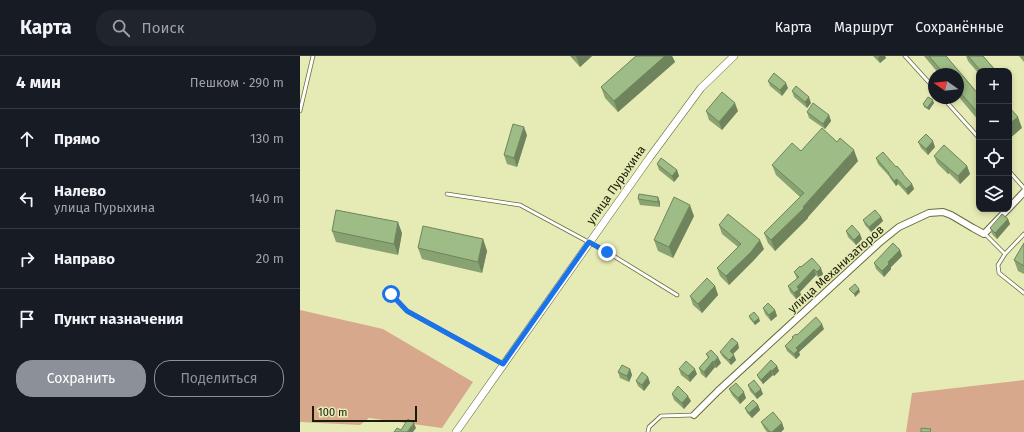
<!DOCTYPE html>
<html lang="ru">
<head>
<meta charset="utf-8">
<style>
	body { margin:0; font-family:"Fira Sans",sans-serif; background:#20242c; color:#f1f3f6 }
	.controls { position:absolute; right:12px; top:12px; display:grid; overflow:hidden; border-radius:8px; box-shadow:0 2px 6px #0003 }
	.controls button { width:36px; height:36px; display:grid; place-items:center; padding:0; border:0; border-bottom:1px solid #363941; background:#171b24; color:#f1f3f6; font:20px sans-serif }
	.compass { position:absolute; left:628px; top:12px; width:36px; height:36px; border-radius:50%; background:#171b24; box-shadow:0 2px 6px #0003; rotate:284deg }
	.scale { position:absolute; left:12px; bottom:10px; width:105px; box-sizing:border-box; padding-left:4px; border:2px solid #1b1c08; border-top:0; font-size:11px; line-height:14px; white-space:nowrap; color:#1b1c08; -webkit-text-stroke:3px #e6ebb5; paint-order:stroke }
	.stop { position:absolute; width:12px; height:12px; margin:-9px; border:3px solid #1a73e8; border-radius:50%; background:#fff }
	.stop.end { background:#1a73e8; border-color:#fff; box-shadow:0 1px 4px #0008 }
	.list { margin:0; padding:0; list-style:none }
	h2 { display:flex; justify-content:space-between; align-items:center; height:52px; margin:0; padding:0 16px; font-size:17px }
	h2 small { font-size:13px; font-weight:400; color:#9ea1a6 }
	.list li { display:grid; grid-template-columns:26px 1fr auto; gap:12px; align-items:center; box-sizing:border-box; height:60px; padding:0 16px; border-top:1px solid #363941 }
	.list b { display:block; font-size:15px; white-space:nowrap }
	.list p { margin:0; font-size:13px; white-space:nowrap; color:#9ea1a6 }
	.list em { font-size:13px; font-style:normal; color:#9ea1a6 }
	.actions { display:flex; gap:8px; padding:12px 16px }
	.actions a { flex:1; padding:9px 0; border:1px solid #8c9099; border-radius:16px; text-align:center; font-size:14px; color:#8c9099 }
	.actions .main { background:#8c9099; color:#fff }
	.icon { flex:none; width:22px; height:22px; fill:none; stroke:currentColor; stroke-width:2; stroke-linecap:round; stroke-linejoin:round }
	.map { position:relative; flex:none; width:724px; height:376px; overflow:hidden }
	header { display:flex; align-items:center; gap:24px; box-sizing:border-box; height:56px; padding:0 20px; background:#171b24; border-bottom:1px solid #363941 }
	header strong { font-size:19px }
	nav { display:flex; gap:22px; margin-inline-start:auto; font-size:14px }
	.search { width:280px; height:36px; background:#20242c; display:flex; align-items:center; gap:10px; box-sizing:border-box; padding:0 14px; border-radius:16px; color:#9ea1a6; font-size:15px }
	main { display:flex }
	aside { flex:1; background:#171b24 }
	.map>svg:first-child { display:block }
	.green { fill:#d8a88c }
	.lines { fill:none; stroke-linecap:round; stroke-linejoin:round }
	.service-casing { stroke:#696c3a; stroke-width:4.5 }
	.minor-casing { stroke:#696c3a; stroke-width:8 }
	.tertiary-casing { stroke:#696c3a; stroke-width:8 }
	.service { stroke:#fff; stroke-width:3 }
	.minor { stroke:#fff; stroke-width:6 }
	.tertiary { stroke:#fff; stroke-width:7 }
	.wall { fill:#88a272 }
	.shaded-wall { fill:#6f845d }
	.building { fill:#9ebc85; stroke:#6f845d }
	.route { stroke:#1a73e8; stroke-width:5 }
	.labels { text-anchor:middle; stroke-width:3; stroke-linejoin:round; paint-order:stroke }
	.street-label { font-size:12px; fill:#1b1c08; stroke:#e6ebb5 }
</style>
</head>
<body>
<header>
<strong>Карта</strong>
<div class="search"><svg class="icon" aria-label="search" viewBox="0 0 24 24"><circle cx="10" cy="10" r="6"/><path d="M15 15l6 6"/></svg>Поиск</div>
<nav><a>Карта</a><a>Маршрут</a><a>Сохранённые</a></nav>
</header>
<main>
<aside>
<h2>4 мин<small>Пешком · 290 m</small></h2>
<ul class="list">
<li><svg class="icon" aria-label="ahead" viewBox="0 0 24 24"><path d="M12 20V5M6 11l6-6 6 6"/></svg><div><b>Прямо</b></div><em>130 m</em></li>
<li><svg class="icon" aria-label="left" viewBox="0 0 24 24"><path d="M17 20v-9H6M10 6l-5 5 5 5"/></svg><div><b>Налево</b><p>улица Пурыхина</p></div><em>140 m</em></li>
<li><svg class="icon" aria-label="right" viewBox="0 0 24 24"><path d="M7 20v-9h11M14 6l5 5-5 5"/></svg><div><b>Направо</b></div><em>20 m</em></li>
<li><svg class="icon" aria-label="arrive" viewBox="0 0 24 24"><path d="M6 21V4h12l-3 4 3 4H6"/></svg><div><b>Пункт назначения</b></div></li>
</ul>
<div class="actions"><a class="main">Сохранить</a><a>Поделиться</a></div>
</aside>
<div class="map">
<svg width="724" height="376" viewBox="0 0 724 376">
	<rect width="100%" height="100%" fill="#e6ebb5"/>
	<path class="green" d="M0 254 83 273 173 326 142 372 69 362 60 369 0 366Z
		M724 324V376H606L612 337Z"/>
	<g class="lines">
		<g class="service-casing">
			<path id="service" d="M605 0 634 32
				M643 42 679 82
				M0 55 13 0
				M709 115 724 132
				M147 138 220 149 307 196 377 239
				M685 178 705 198
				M724 178 705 198 698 209 699 217 724 237
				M91 238 107 255 203 308
				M348 376 349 371 361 360 394 359"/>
		</g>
		<g class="minor-casing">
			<path id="minor" d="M709 152 724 136
				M394 359 418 335 579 187 599 171 629 157 643 156 651 159 673 172 684 178 708 153"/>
		</g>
		<g class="tertiary-casing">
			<path id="tertiary" d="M156 376 350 101 401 32 434 0"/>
		</g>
		<use href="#service" class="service"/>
		<use href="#minor" class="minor"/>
		<use href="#tertiary" class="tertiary"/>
	</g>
	<path class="wall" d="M270 0H292L280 11Z
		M336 0H372L375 6 318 56 305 42 301 31Z
		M573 0H585L586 2 580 7Z
		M624 0H646L679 39V65L658 40V18H639Z
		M666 0H683L696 15H679V18L668 5Z
		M719 0H724V6Z
		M468 25 488 32 482 40 470 30Z
		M492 35 511 47 507 52 494 41Z
		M634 47 629 54 624 51 623 48Z
		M406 55H438L422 74 409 64Z
		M507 56 529 59 531 65 525 73 509 62Z
		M227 79 217 111 207 108 204 99Z
		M618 86 635 91 628 99 621 92Z
		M501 95 558 105 508 161V162L475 195 468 187 464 177 500 141 476 119 472 109Z
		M634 100 667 110 670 118 660 128 649 117 648 118 637 107Z
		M576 102 604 120 612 128 614 133 608 139 598 128 596 130 590 122 589 120 578 108Z
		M357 108 377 114 379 120 374 126 359 114Z
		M679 132V142L676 135Z
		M338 143 360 146V151L340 149Z
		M394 160 373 202 358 195 354 184Z
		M581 161 583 165 571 176 565 169 563 164Z
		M708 163 710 168 697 183 692 178 690 172Z
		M419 169 464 193 454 204 429 229 420 220 417 212 438 191 422 178Z
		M32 175 102 177 98 199 36 186Z
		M546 175 562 183 556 189 548 181Z
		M183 183 187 195 182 217 122 203 118 192Z
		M724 187V218L718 215 714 204Z
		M600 194 602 200 591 211V213L584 221 576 213 574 207Z
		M512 202 523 218 519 222 516 219 500 236 501 239 496 243 490 236 488 230 497 223 494 216 501 211Z
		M415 230 418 239 402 257 393 249 390 240Z
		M463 252 475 254 477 260 471 265 465 258Z
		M449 260 460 265 455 269 450 263Z
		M524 273 499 296 500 299 496 303 487 295 485 290 497 279Z
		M439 292 433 298 436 304 431 309 422 300 420 296Z
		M406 298 421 307 416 312 415 311 406 322 401 318 399 312 408 302Z
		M477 310 479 315 474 320 473 319 463 328 459 323 457 319Z
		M330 313 332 319 329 326 320 322 318 316Z
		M379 313 397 318 390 326 381 319Z
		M348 321 350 327 344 335 338 330 336 325Z
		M448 329 463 338 457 343 450 335Z
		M429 333 446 342 440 348 432 339Z
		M372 338 391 345 384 353 374 344Z
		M458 349 460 354 452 362 447 357 445 352Z
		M461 366 482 367 484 373 481 376H467L464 372Z"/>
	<path class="shaded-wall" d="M276 0H292L280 11Z
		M365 0H372L375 6 318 56 314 45Z
		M580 0H585L586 2 580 7 578 2Z
		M486 27 488 32 482 40 480 34Z
		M509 41 511 47 507 52 505 46Z
		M633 44 634 47 629 54 627 52Z
		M435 47 438 55 422 74 419 66Z
		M529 59 531 65 525 73 523 68Z
		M718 61 722 72 709 83V68Z
		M224 71 227 79 217 111 214 102Z
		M633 85 635 91 628 99 626 93Z
		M554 94 558 105 508 161V162L475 195 471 184 503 151Z
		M646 110 649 117 648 118Z
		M667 110 670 118 660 128 658 120Z
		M377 114 379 120 374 126 372 120Z
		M597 123 598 128 596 130 594 125Z
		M612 128 614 133 608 139 606 133Z
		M358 141 360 146V151L358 146Z
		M390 149 394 160 373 202 369 191Z
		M581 161 583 165 571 176 569 171Z
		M708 163 710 168 697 183 695 177Z
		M98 166 102 177 98 199 94 188Z
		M560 178 562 183 556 189 554 184Z
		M183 183 187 195 182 217 178 206Z
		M460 184 464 193 454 204 429 229 426 220Z
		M600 194 602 200 591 211V213L584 221 582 215 588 206Z
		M521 212 523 218 519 222 517 216Z
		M514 213 516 219 500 236 501 239 496 243 494 237 497 231Z
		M415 230 418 239 402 257 398 248Z
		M559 233 560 236 555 241 554 238Z
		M475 254 477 260 471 265 469 259Z
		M459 262 460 265 455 269 454 266Z
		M522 268 524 273 499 296 500 299 496 303 494 298 496 292Z
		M438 287 439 292 431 300 430 295Z
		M434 299 436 304 431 309 429 304Z
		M418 301 421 307 416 312 414 306Z
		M413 305 415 311 406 322 404 316Z
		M477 310 479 315 474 320 472 315Z
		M330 313 332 319 329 326 327 320Z
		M395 313 397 318 390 326 388 320Z
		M471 314 473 319 463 328 461 324Z
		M348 321 350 327 344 335 342 329Z
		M461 333 463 338 457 343 455 338Z
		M444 336 446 342 440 348 438 342Z
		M388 340 391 345 384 353 382 347Z
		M458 349 460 354 452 362 449 357Z
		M114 367 116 372 113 376H107Z
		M482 367 484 373 481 376H472Z"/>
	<path class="building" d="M336 0H365L314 45 301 31Z
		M629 0H646L679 39V58L658 34V18H644Z
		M668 0H683L696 15H681Z
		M474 17 486 27 480 34 468 25Z
		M496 30 509 41 505 46 492 35Z
		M422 36 435 47 419 66 406 55Z
		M628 41 633 44 627 52 623 48Z
		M513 47 529 59 523 68 507 56Z
		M709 51 718 61 709 68Z
		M213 68 224 71 214 102 204 99Z
		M522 72 537 86 540 82 554 94 503 151 504 152 471 184 464 177 504 137 472 109 492 87 501 95Z
		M626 78 633 85 626 93 618 86Z
		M644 89 667 110 658 120 634 100Z
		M583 96 596 111 597 110 603 117V118L612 128 606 133 597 123 594 125 588 117H589L576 102Z
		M361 102 377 114 372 120 357 108Z
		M679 132V138L676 135Z
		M339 138 358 141V146L338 143Z
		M374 141 390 149 369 191 354 184Z
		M36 154 98 166 94 188 32 175Z
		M575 154 581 161 569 171 563 164Z
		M428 158 460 184 451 196 426 220 417 212 441 188 419 169Z
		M702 158 708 163 695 177 690 172Z
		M552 169 560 178 554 184 546 175Z
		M123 170 183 183 178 206 118 192Z
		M593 187 600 194 588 206 589 208 582 215 574 207Z
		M724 187V210L714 204Z
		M512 202 521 212 517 216 514 213 497 231 499 233 494 237 488 230 499 221 494 216 500 210 501 211Z
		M407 222 415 230 398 248 390 240Z
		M555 228 559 233 554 238 549 233Z
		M468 247 475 254 469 259 463 252Z
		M454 256 459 262 454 266 449 260Z
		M516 261 522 268 496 292 498 294 494 298 485 290 493 282 492 281 496 278 497 279Z
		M432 282 438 287 430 295 434 299 429 304 420 296Z
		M411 294 418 301 414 306 413 305 404 316 399 312 409 301 406 298Z
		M471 304 477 310 472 315 471 314 461 324 457 319Z
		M386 305 395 313 388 320 379 313Z
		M322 309 330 313 327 320 318 316Z
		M342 316 348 321 342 329 336 325Z
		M454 324 461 333 455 338 448 329Z
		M436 327 444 336 438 342 429 333Z
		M378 330 388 340 382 347 372 338Z
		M453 344 458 349 449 357 445 352Z
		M473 356 482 367 472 376H470L461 366Z
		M108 363 114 367 107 376H94L97 372 101 374Z
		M621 372 631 373 630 376H621Z"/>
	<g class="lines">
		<path class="route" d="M91 238 107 255 203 308 289 186 307 196"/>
	</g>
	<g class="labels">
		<g class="street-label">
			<text transform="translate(316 129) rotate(-55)" y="4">улица Пурыхина</text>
			<text transform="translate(536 213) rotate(-42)" y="4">улица Механизаторов</text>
		</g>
	</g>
</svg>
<div class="controls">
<button>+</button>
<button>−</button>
<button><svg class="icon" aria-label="locate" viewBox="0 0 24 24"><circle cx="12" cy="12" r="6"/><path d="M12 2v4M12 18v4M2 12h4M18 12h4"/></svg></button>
<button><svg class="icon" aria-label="layers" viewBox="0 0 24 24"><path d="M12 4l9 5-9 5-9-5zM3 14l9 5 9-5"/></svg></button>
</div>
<svg class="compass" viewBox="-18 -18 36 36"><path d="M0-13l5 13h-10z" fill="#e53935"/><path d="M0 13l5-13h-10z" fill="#9ea1a6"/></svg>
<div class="scale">100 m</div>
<div class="stop" style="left:91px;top:238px"></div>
<div class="stop end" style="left:307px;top:196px"></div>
</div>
</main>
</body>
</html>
